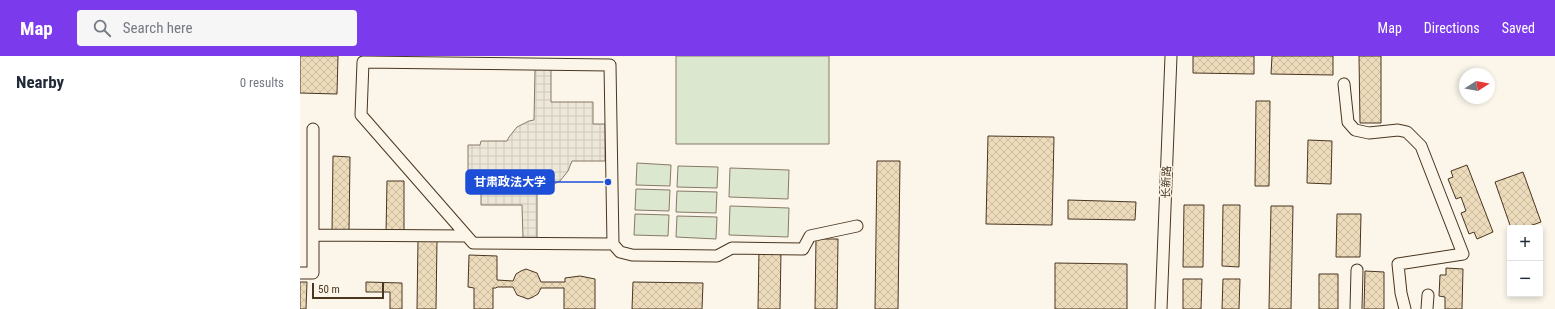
<!DOCTYPE html>
<html lang="en">
<head>
<meta charset="utf-8">
<style>
	body { margin:0; font-family:"Roboto Condensed","Noto Sans SC",sans-serif; background:#f6f6f7; color:#1f2937 }
	.controls { position:absolute; right:12px; bottom:12px; display:grid; overflow:hidden; border-radius:4px; box-shadow:0 2px 6px #0003 }
	.controls button { width:36px; height:36px; display:grid; place-items:center; padding:0; border:0; border-bottom:1px solid #e0e1e3; background:#fff; color:#1f2937; font:20px sans-serif }
	.compass { position:absolute; left:1159px; top:12px; width:36px; height:36px; border-radius:50%; background:#fff; box-shadow:0 2px 6px #0003; rotate:79deg }
	.scale { position:absolute; left:12px; bottom:10px; width:72px; box-sizing:border-box; padding-left:4px; border:2px solid #4a3520; border-top:0; font-size:11px; line-height:14px; white-space:nowrap; color:#4a3520; -webkit-text-stroke:3px #fbf6e9; paint-order:stroke }
	.list { margin:0; padding:0; list-style:none }
	h2 { display:flex; justify-content:space-between; align-items:center; height:52px; margin:0; padding:0 16px; font-size:17px }
	h2 small { font-size:13px; font-weight:400; color:#747a83 }
	.icon { flex:none; width:22px; height:22px; fill:none; stroke:currentColor; stroke-width:2; stroke-linecap:round; stroke-linejoin:round }
	.map { position:relative; flex:none; width:1255px; height:253px; overflow:hidden }
	header { display:flex; align-items:center; gap:24px; box-sizing:border-box; height:56px; padding:0 20px; background:#7c3aed; color:#fff }
	header strong { font-size:19px }
	nav { display:flex; gap:22px; margin-inline-start:auto; font-size:14px }
	.search { width:280px; height:36px; background:#f6f6f7; display:flex; align-items:center; gap:10px; box-sizing:border-box; padding:0 14px; border-radius:4px; color:#747a83; font-size:15px }
	main { display:flex }
	aside { flex:1; background:#fff }
	.map>svg:first-child { display:block }
	.pitch { fill:#dce7d0; stroke:#887966 }
	.plaza { fill:url(#plaza-grid); stroke:#887966 }
	.building { fill:url(#building-cross-hatch); stroke:#4a3520 }
	.lines { fill:none; stroke-linecap:round; stroke-linejoin:round }
	.minor-casing { stroke:#4a3520; stroke-width:13 }
	.minor { stroke:#fbf6e9; stroke-width:11 }
	.labels { text-anchor:middle; stroke-width:3; stroke-linejoin:round; paint-order:stroke }
	.street-label { font-size:11px; fill:#4a3520; stroke:#fbf6e9 }
	.leader { fill:none; stroke:#1d4ed8; stroke-width:1.5 }
	.callout-dot { fill:#1d4ed8; stroke:#fbf6e9; stroke-width:1.5 }
	.callout { fill:#1d4ed8; stroke:#1d4ed8; stroke-width:1.5 }
	.callout-label { font-size:12px; text-anchor:middle; font-weight:bold; fill:#fff }
</style>
</head>
<body>
<header>
<strong>Map</strong>
<div class="search"><svg class="icon" aria-label="search" viewBox="0 0 24 24"><circle cx="10" cy="10" r="6"/><path d="M15 15l6 6"/></svg>Search here</div>
<nav><a>Map</a><a>Directions</a><a>Saved</a></nav>
</header>
<main>
<aside>
<h2>Nearby<small>0 results</small></h2>
<ul class="list">
</ul>
</aside>
<div class="map">
<svg width="1255" height="253" viewBox="0 0 1255 253">
	<defs>
		<pattern id="plaza-grid" width="8" height="8" patternUnits="userSpaceOnUse"><rect width="8" height="8" fill="#ede7d9"/><path d="M0 4h8M4 0v8" fill="none" stroke="#cdc7ba"/></pattern>
		<pattern id="building-cross-hatch" width="8" height="8" patternUnits="userSpaceOnUse"><rect width="8" height="8" fill="#ecdcbc"/><path d="M0 0l8 8M0 8l8-8" fill="none" stroke="#ccbda1"/></pattern>
	</defs>
	<rect width="100%" height="100%" fill="#fbf6e9"/>
	<path class="pitch" d="M376 0H529V88H376Z
		M337 107 371 109 370 130 336 129Z
		M378 110 418 111 417 132 377 131Z
		M430 112 489 114 488 143 429 141Z
		M336 133 370 134 369 155 335 154Z
		M377 135 417 136 416 157 376 156Z
		M430 150 489 152 488 181 429 179Z
		M335 158 369 159 368 180 334 179Z
		M377 160 417 161 416 183 376 181Z"/>
	<path class="plaza" d="M235 13H251V46H293V68H305V105H272L268 115 260 125 248 131 237 132V182H223L222 149H181V129H168V89H180L181 85H207L209 81 217 71 229 65 234 64Z"/>
	<path class="building" d="M0 0H38L37 38 0 37Z
		M893 0H954V18L893 17Z
		M972 0H1033V19L971 18Z
		M1059 0H1081V67H1060Z
		M956 45H970L969 130H955Z
		M688 80 754 81 752 169 686 168Z
		M1008 84 1032 85 1031 128 1007 127Z
		M33 100 50 101 49 176 32 175Z
		M577 105H600L598 253H575Z
		M1167 109 1193 176 1177 183 1174 176 1169 178 1161 157 1166 155 1161 141 1156 143 1148 123 1153 121 1151 115Z
		M1223 116 1241 166 1224 172H1211L1195 126Z
		M87 125H104V178H86Z
		M768 144 836 146 835 164 768 163Z
		M884 149H904L903 211H883Z
		M923 149H940L939 211 922 210Z
		M971 150H993L991 253H969Z
		M1037 158H1061L1060 201H1036Z
		M516 183H538L537 253H515Z
		M118 184H137L136 253H117Z
		M459 195 481 196 480 253H458Z
		M169 199 197 200V224L213 225 216 218 221 215 226 213 237 217 241 226H265V222L280 220 295 223V253H264V232H241L238 238 233 241 228 243 217 239 213 231H197L196 232H193V253H174V232L168 231Z
		M755 207 827 208V253H755Z
		M1146 212 1163 213 1162 253H1145V241L1139 240 1140 219H1146Z
		M1065 215 1084 216V253H1064Z
		M1019 218H1038V253H1019Z
		M883 223H902L901 253H883Z
		M923 223H940L939 253H922Z
		M0 226H7L6 253H0Z
		M66 226 102 227V253H90V236H66Z
		M333 226 403 227 402 253H332Z"/>
	<g class="lines">
		<g class="minor-casing">
			<path id="minor" d="M63 6 310 9 313 188 173 187 61 59Z
				M1044 28 1048 66 1055 74 1069 77 1098 74 1107 76 1121 90 1163 198 1098 208 1101 237 1105 253
				M13 179 166 180
				M313 188 320 196 332 199 417 200 432 192 503 193 510 180 557 170
				M0 217H13V73
				M861 253 871 0
				M1056 253 1057 214
				M1127 253 1128 239"/>
		</g>
		<use href="#minor" class="minor"/>
	</g>
	<g class="labels">
		<g class="street-label">
			<text transform="translate(866 126) rotate(-88)" y="4">长新路</text>
		</g>
	</g>
	<path class="leader" d="M308 126L254 126"/>
	<circle class="callout-dot" cx="308" cy="126" r="4"/>
	<rect class="callout" x="166" y="114" width="88" height="24" rx="4"/>
	<g class="callout-label">
		<text x="210" y="130">甘肃政法大学</text>
	</g>
</svg>
<div class="controls">
<button>+</button>
<button>−</button>
</div>
<svg class="compass" viewBox="-18 -18 36 36"><path d="M0-13l5 13h-10z" fill="#e53935"/><path d="M0 13l5-13h-10z" fill="#747a83"/></svg>
<div class="scale">50 m</div>
</div>
</main>
</body>
</html>
